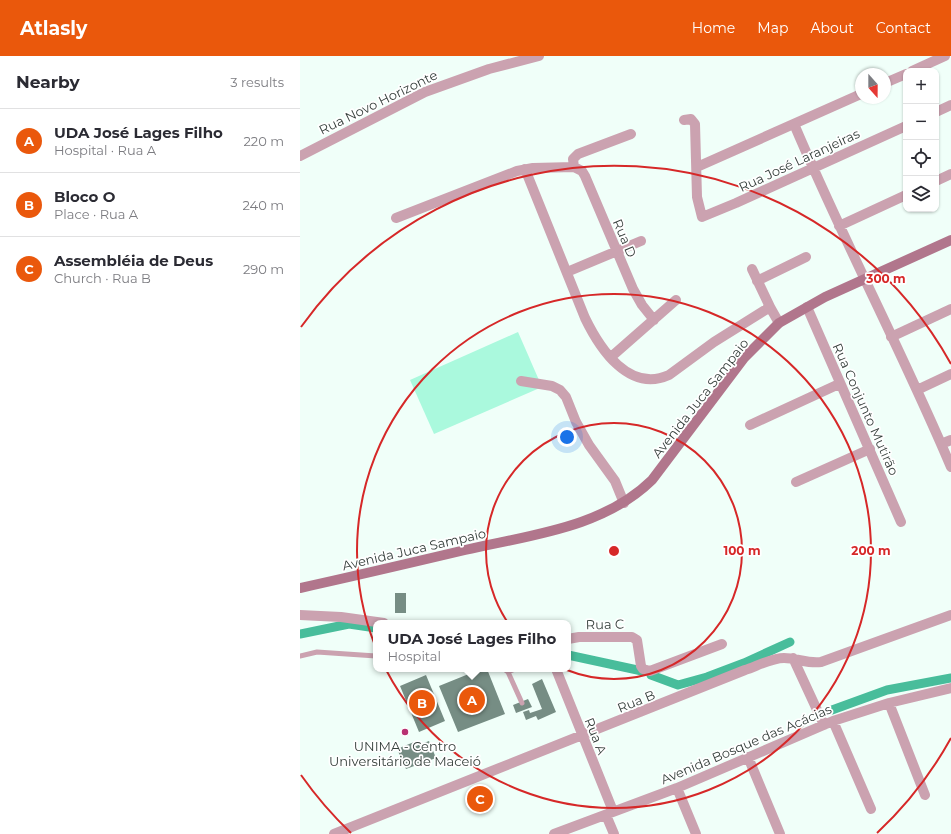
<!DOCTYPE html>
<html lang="en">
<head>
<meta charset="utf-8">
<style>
	body { margin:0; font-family:Montserrat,sans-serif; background:#f2f2f3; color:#2b2b33 }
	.controls { position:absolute; right:12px; top:12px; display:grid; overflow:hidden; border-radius:8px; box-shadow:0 1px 3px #0004 }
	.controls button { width:36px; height:36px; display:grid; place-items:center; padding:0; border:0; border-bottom:1px solid #e1e1e2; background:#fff; color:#2b2b33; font:20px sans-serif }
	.compass { position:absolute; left:555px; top:12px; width:36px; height:36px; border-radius:50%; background:#fff; box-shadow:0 1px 3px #0004; rotate:159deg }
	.you { position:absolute; left:267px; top:381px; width:14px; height:14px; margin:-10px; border:3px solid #fff; border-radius:50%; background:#1a73e8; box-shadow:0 0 0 6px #1a73e833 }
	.badge { display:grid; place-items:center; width:26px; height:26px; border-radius:50%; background:#ea580c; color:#fff; font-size:13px; font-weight:700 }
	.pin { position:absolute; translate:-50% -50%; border:2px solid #fff; box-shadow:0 1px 4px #0006 }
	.popup { position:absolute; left:73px; top:564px; width:198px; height:52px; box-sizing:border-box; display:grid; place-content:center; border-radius:8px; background:#fff; filter:drop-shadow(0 1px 3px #0005); font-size:13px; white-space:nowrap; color:#7c7c81 }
	.popup b { font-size:15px; color:#2b2b33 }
	.popup::after { content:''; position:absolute; left:50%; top:100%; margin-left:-8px; border:8px solid transparent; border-top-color:#fff }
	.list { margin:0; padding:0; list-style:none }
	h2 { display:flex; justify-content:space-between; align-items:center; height:52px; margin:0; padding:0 16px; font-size:17px }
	h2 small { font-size:13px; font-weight:400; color:#7c7c81 }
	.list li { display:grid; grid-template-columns:26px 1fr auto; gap:12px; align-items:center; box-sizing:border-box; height:64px; padding:0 16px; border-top:1px solid #e1e1e2 }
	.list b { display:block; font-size:15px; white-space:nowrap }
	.list p { margin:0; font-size:13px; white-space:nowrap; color:#7c7c81 }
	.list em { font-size:13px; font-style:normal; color:#7c7c81 }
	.icon { flex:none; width:22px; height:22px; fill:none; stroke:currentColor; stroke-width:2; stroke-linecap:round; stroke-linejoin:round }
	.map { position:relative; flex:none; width:651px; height:778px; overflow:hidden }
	header { display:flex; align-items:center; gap:24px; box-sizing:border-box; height:56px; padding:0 20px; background:#ea580c; color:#fff }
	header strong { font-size:19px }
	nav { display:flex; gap:22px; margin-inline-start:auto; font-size:14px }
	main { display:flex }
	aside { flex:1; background:#fff }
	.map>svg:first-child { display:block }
	.green { fill:#aaf9dd }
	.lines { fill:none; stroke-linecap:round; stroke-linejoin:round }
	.canal { stroke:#48bd9b; stroke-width:9 }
	.building { fill:#768d84 }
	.lane { stroke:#cba2b0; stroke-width:5 }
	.street { stroke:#cba2b0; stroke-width:10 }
	.secondary { stroke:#b1768c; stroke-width:10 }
	.ring { fill:none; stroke:#d62828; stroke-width:2 }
	.poi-dot { fill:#b83172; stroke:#fff; stroke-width:1.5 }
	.labels { text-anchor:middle; stroke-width:3.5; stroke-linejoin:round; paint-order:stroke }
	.street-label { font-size:13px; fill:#353f3b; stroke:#fff }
	.poi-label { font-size:13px; fill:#353f3b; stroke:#fff }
	.centre { fill:#d62828; stroke:#fff; stroke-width:2 }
	.ring-label { font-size:12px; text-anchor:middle; font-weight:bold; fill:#d62828; stroke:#fff; stroke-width:3.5; stroke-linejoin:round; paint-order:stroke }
</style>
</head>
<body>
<header>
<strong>Atlasly</strong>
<nav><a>Home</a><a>Map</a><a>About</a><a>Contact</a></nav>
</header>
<main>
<aside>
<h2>Nearby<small>3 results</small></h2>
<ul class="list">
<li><span class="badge">A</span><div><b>UDA José Lages Filho</b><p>Hospital · Rua A</p></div><em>220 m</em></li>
<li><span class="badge">B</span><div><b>Bloco O</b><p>Place · Rua A</p></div><em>240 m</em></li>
<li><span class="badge">C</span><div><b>Assembléia de Deus</b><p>Church · Rua B</p></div><em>290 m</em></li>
</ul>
</aside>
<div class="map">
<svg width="651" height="778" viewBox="0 0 651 778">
	<rect width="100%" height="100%" fill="#f0fff9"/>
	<path class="green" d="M218 276 242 331 134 378 110 324Z"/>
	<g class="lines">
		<path class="canal" d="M0 578 49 568 76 572
			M268 599 342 615
			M351 619 378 629 407 621 444 607 490 586
			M532 654 587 634 651 622"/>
	</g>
	<path class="building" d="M95 537H106V557H95Z
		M181 613H187L205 658 158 676 139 630Z
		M126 619 145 665 119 676 100 630Z
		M242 623 256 656 238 664 236 660 226 664 223 656 229 654 230 657 242 653 232 628Z
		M228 643 232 651 216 657 213 649Z
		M129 685 136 702 106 713 97 693 114 686 116 690Z"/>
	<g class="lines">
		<path class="lane" d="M0 600 17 596 76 600
			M204 613 208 616 222 647
			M241 613H245
			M208 616 215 613"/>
		<path class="street" d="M612 15 645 0
			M585 27 606 18
			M636 56 651 49
			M384 64 391 63 395 68 397 141 402 161 436 147 606 70
			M494 68C543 184 602 295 651 411
			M0 100 125 36 189 13 239 0
			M274 111 282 115 285 120 333 233 342 249 354 264
			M397 111 561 38
			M225 113 285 262C300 293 329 337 369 319L414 286 470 251 479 267
			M636 125 651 118
			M96 162 217 115 233 112 274 111 273 103 278 98 331 78
			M539 170 606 139
			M452 213 470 251
			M267 216 341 185
			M457 225 506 201
			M507 251 601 466
			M591 281 651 253
			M311 301 376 244
			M221 325 252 330 260 334 266 341 276 366 289 389 315 425 324 447
			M617 334 651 318
			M450 369 539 328
			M641 388 651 384
			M496 426 570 393
			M0 559 41 561 84 567
			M268 583 279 581H332L337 584 341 610 343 613 350 615 422 588
			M493 602 524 669
			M256 613 313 755
			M589 647 625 739
			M533 665 571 753
			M448 701 480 778
			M377 732 396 778
			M306 759 314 778
			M34 778 445 614C457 610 472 602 484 602 497 602 508 608 521 606L651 559
			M254 778 377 732 533 665 589 647 651 632"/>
		<path class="secondary" d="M0 532C55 520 110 507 165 494 230 479 303 472 352 424L444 302 479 267 525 241 651 184"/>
	</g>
	<g class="ring">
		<circle cx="314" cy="495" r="128"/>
		<circle cx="314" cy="495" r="257"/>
		<path d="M651 682A385 385 0 0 1 577 777M51 777A385 385 0 0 1 1 719M1 271A385 385 0 0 1 651 308"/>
	</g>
	<circle class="poi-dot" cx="105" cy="676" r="4"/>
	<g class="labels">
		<g class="street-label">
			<text transform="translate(78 46) rotate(-26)" y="5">Rua Novo Horizonte</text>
			<text transform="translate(499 104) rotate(-25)" y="5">Rua José Laranjeiras</text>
			<text transform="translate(325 182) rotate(67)" y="5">Rua D</text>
			<text transform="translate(400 342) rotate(-52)" y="5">Avenida Juca Sampaio</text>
			<text transform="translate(566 353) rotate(66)" y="5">Rua Conjunto Mutirão</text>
			<text transform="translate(114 493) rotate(-13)" y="5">Avenida Juca Sampaio</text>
			<text transform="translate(305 568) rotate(-1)" y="5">Rua C</text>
			<text transform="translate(336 645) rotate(-22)" y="5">Rua B</text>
			<text transform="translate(296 680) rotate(68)" y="5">Rua A</text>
			<text transform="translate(446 688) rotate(-23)" y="5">Avenida Bosque das Acácias</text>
		</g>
		<g class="poi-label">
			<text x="105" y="695">UNIMA - Centro<tspan x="105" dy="15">Universitário de Maceió</tspan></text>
		</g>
	</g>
	<circle cx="314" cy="495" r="6" class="centre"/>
	<g class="ring-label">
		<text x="586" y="227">300 m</text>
		<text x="442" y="499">100 m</text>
		<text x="571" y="499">200 m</text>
	</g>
</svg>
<div class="controls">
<button>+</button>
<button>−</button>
<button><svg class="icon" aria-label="locate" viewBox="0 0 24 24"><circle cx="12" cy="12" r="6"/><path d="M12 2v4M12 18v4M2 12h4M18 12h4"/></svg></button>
<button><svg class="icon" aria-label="layers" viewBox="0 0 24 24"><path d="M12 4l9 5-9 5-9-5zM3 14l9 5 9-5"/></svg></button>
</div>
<svg class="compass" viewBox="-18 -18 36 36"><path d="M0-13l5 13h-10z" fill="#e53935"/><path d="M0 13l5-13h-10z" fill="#7c7c81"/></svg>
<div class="you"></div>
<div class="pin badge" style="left:172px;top:644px">A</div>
<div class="popup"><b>UDA José Lages Filho</b>Hospital</div>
<div class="pin badge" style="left:122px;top:647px">B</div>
<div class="pin badge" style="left:180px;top:743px">C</div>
</div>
</main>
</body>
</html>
